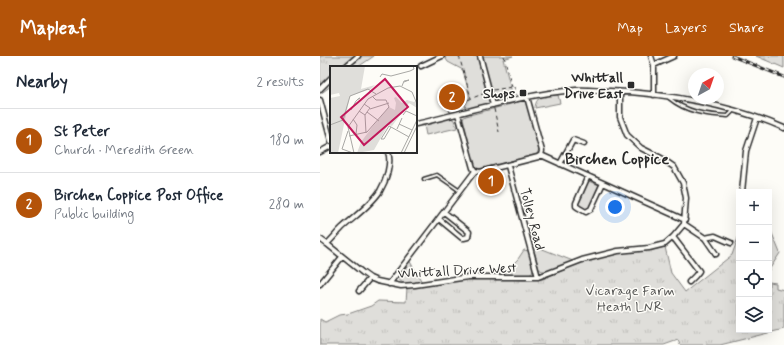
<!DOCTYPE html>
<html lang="en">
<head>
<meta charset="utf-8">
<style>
	body { margin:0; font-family:Mynerve,sans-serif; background:#f2f2f3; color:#1f2937 }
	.controls { position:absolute; right:12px; bottom:12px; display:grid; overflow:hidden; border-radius:0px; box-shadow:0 4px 16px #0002 }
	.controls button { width:36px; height:36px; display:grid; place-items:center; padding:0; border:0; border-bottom:1px solid #e0e1e3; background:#fff; color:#1f2937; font:20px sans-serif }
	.compass { position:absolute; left:368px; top:12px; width:36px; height:36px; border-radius:50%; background:#fff; box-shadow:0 4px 16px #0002; rotate:40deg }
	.you { position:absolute; left:295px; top:151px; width:14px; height:14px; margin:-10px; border:3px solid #fff; border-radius:50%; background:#1a73e8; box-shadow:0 0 0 6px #1a73e833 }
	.badge { display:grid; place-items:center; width:26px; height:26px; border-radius:50%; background:#b45309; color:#fff; font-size:13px; font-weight:700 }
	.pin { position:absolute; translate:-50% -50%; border:2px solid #fff; box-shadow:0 1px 4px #0006 }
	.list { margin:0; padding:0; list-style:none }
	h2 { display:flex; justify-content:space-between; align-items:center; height:52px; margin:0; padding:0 16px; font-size:17px }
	h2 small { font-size:13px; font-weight:400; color:#747a83 }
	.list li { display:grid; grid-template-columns:26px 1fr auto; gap:12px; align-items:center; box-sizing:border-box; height:64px; padding:0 16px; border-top:1px solid #e0e1e3 }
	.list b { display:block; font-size:15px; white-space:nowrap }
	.list p { margin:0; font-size:13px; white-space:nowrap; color:#747a83 }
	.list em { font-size:13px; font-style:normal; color:#747a83 }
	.icon { flex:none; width:22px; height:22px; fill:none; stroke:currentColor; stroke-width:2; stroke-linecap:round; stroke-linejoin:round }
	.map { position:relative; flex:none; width:464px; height:289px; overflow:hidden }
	header { display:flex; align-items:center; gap:24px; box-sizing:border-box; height:56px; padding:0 20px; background:#b45309; color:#fff }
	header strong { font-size:19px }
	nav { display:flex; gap:22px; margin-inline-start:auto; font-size:14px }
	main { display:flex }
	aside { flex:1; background:#fff }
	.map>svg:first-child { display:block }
	.green { fill:#dfdeda; stroke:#858482 }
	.forest { fill:url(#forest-firs); stroke:#858482 }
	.park { fill:url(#park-tufts); stroke:#858482 }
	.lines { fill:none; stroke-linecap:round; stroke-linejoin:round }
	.lane-casing { stroke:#2b2b2b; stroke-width:5 }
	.street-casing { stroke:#2b2b2b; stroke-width:7 }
	.path { stroke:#2b2b2b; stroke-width:1; stroke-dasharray:4 3; stroke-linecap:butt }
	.lane { stroke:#fdfcf7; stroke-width:2 }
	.street { stroke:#fdfcf7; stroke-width:4 }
	.rail-casing { stroke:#2b2b2b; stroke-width:3 }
	.rail { stroke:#fdfcf7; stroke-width:1.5; stroke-dasharray:4.5; stroke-linecap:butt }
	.poi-dot { fill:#2b2b2b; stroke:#fdfcf7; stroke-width:1.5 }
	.labels { text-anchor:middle; stroke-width:3; stroke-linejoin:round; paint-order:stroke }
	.poi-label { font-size:14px; font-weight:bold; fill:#2b2b2b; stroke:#fdfcf7; text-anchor:end }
	.street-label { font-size:14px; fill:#2b2b2b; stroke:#fdfcf7 }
	.park-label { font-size:14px; fill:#585857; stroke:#fdfcf7 }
	.quarter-label { font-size:16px; font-weight:bold; fill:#2b2b2b; stroke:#fdfcf7 }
	.inset-road { fill:none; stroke:#a9a8a5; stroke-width:1 }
	.view { fill:#c2185b; fill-opacity:0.15; stroke:#c2185b; stroke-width:2 }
	.inset-edge { fill:none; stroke:#2b2b2b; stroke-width:2 }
</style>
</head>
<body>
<header>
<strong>Mapleaf</strong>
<nav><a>Map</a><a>Layers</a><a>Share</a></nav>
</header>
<main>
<aside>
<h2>Nearby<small>2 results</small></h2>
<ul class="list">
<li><span class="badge">1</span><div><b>St Peter</b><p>Church · Meredith Green</p></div><em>180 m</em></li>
<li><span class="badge">2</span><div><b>Birchen Coppice Post Office</b><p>Public building</p></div><em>280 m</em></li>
</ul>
</aside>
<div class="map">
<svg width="464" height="289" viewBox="0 0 464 289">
	<defs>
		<pattern id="forest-firs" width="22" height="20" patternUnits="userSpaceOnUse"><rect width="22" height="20" fill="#dfdeda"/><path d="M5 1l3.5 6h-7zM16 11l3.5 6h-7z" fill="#c0bfbb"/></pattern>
		<pattern id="park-tufts" width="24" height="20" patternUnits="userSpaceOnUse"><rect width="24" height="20" fill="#dfdeda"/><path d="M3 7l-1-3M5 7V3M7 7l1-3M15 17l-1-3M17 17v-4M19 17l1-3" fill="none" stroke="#c0bfbb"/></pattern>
	</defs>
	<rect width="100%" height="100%" fill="#fdfcf7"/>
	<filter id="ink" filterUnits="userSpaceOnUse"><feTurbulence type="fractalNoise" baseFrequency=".025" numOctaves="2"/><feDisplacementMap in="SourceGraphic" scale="8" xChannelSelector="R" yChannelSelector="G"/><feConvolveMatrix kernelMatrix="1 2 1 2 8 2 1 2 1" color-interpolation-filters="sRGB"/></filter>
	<g filter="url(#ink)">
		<path class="green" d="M124 0H193L183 3 194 44 147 55 145 49 150 41 143 14 128 6Z
			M238 39 240 47 215 52C216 38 227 40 238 39Z
			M202 45H205L206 47 219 93 217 98 160 113 155 111 143 62 146 60Z
			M131 62 134 64 137 72 106 79 104 69Z
			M268 125 279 129 269 152 266 154 260 151 258 147Z
			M212 174 215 187 220 192 253 205C243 209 228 220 219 213L209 176Z
			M204 194 209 195 214 212 211 218 208 220 182 219 198 203Z
			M89 204 102 226 84 228 78 223 77 221Z"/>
		<path class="forest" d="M436 0H462L464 1V12Z"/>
		<path class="park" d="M0 0H54L38 11H11V30L0 38Z
			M449 170 460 197 449 214Z
			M419 179V274H449V226L456 227V232L464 234V273L400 289H360L358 284 344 289H0V263L5 266 19 259 28 258 51 250 58 245 86 246 87 232 148 221 203 224 223 223 259 207 295 197 333 194 345 191 351 217 365 236 412 199Z"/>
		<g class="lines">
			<g class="lane-casing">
				<path id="lane" d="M349 42C366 56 386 59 408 60L413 55
					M104 123 117 119 140 135"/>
			</g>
			<g class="street-casing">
				<path id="street" d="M160 0 173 49
					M331 0 334 9V39
					M334 9 354 0
					M101 10 122 0
					M25 11 38 0
					M0 33 11 22
					M0 44 11 85
					M138 58 153 112 155 115 160 116 218 101 221 99 222 95 207 41
					M96 68C149 56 202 38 256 34 267 33 279 35 290 35 346 37 412 49 464 72
					M0 96 11 90
					M221 99 365 164
					M240 108 253 84 264 88
					M188 110 218 221
					M268 120 256 147V150L259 152 266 156 271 153 283 127
					M422 136 426 95 437 62
					M119 163 142 182H144L148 181 149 176 148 175 124 156
					M364 168 385 182 396 198
					M353 181 379 215 375 220 369 226
					M385 182 395 180 411 187
					M0 183 7 188 43 217 50 222 57 225 81 230 95 229 148 221H218L262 204 298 195 329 192 345 188 353 181 364 168 366 142 363 127 354 111 341 102 321 92 307 79 300 61V36
					M7 188C12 183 17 177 22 172 35 160 51 149 60 135 66 125 72 107 68 96
					M0 228 22 201
					M69 228 155 115
					M39 235 50 222"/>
			</g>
			<path class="path" d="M139 0 151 42
				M184 0 192 31
				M173 34 192 31 195 32 196 39
				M174 53 179 76
				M130 56 128 49 145 45 165 37"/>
			<use href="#lane" class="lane"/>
			<use href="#street" class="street"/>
			<g class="rail-casing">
				<path id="rail" d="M412 0 464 21"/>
			</g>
			<use href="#rail" class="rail"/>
		</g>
	</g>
	<g class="poi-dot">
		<rect x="307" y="25" width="8" height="8" rx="2"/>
		<rect x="199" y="33" width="8" height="8" rx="2"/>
	</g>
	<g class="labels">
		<g class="poi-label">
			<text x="303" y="26">Whittall<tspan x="303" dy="16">Drive East</tspan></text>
			<text x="195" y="42">Shops</text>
		</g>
		<g class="street-label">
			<text transform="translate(213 163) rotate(75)" y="5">Tolley Road</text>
			<text transform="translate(137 214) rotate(-3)" y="5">Whittall Drive West</text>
		</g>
		<g class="park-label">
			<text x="310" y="239">Vicarage Farm<tspan x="310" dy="16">Heath LNR</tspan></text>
		</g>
		<g class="quarter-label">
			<text x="297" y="108">Birchen Coppice</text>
		</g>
	</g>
	<g transform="translate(10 10)">
		<rect width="87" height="87" fill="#fdfcf7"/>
		<path d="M0 0H35L31 23 45 19 41 23 20 30 8 87H0V32L10 30 9 27 0 29ZM66 31 72 37 77 34 84 36 87 34V42L79 37 62 60 58 59 44 84 27 87 31 76 43 60 59 41 65 44 66 37 64 32Z" fill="#dfdeda"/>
		<path class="inset-road" d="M50 11 52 8 61 10 80 5 84 3 83 0M72 20 74 15 79 14 74 16M40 43 59 37M21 44 26 35 28 33 30 32 27 34M29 45 35 49 37 46 40 42 34 38M37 46 49 55M35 49 36 67M73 49 76 45 87 50M23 53 27 59 26 68M13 54 20 30 38 23 46 28M69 58 82 64M0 59 13 54M61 61 54 73H51L59 60 61 61 79 71M67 63 72 52M18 65 12 83 23 87M19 70 37 66 59 41 56 34H46L42 30M24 87 18 61 38 33 58 22 70 20 82 26 87 38M71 87 87 54M74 87 87 60"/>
		<path class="view" d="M55 13 78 41 34 79 11 51Z"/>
		<rect width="87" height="87" class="inset-edge"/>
	</g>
</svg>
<div class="controls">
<button>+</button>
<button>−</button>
<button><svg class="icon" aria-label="locate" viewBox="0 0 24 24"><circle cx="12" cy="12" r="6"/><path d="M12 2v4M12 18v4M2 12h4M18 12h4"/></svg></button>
<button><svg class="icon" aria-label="layers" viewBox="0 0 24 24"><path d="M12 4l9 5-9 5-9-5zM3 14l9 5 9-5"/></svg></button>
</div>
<svg class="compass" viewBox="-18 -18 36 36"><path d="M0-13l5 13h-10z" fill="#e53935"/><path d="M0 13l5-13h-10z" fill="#747a83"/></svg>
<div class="you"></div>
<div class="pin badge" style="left:171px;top:125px">1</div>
<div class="pin badge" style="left:132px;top:41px">2</div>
</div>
</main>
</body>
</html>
